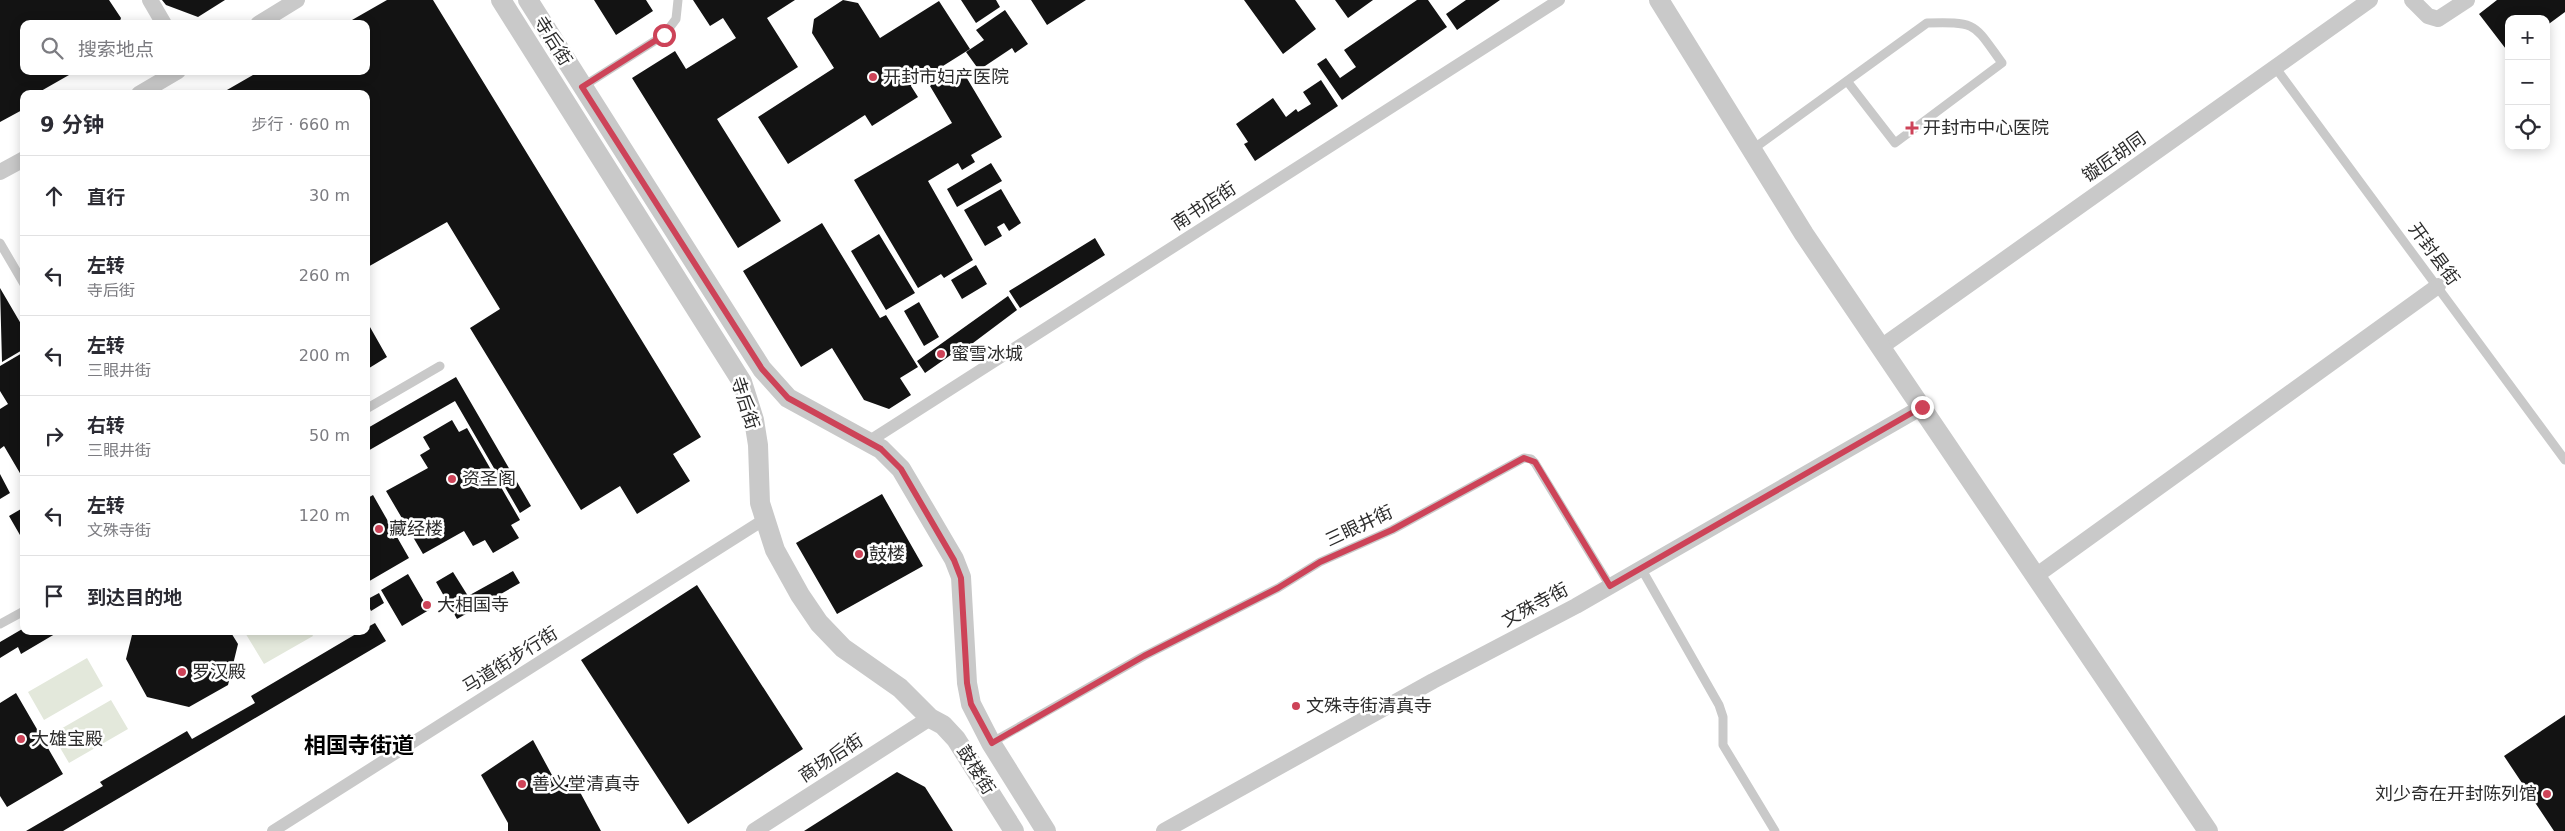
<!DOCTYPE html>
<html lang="zh">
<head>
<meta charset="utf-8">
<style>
	body { margin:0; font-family:"DejaVu Sans","Noto Sans SC",sans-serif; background:#f2f2f3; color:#2b2b33 }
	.controls { position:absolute; right:15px; top:15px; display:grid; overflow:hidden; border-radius:10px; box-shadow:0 2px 12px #0003 }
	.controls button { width:45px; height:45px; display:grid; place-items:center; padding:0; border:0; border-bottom:1px solid #e1e1e2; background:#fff; color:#2b2b33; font:25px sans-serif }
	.stop { position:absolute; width:15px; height:15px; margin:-11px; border:4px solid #cd4358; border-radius:50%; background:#fff }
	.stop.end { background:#cd4358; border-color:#fff; box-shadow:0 1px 5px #0008 }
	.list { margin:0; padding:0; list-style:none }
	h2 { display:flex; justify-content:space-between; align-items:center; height:65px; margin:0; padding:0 20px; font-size:21px }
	h2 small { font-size:16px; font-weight:400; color:#7c7c81 }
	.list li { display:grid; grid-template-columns:32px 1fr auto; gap:15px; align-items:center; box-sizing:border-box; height:80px; padding:0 20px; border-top:1px solid #e1e1e2 }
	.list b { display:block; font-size:19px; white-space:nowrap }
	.list p { margin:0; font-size:16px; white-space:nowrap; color:#7c7c81 }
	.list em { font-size:16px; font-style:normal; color:#7c7c81 }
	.icon { flex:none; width:28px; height:28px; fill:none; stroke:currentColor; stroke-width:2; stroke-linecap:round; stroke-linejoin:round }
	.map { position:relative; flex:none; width:2565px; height:831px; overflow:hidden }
	.search { position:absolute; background:#fff; box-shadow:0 2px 12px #0003; left:20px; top:20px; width:350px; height:55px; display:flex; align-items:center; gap:12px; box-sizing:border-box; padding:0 18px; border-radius:10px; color:#7c7c81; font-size:19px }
	.panel { position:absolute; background:#fff; box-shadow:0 2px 12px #0003; left:20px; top:90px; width:350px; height:545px; border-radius:10px }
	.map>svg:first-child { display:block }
	.green { fill:#e3e8db }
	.building { fill:#131313 }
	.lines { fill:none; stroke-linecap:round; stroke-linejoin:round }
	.service { stroke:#c9c9c9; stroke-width:9 }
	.pedestrian { stroke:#c9c9c9; stroke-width:12 }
	.minor { stroke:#c9c9c9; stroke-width:16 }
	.tertiary { stroke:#c9c9c9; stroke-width:20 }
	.route { stroke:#cd4358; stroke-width:6 }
	.poi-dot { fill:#cd4358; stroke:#fff; stroke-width:2 }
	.labels { text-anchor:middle; stroke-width:5; stroke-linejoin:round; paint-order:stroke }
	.street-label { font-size:18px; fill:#2c2c2c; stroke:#fff }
	.poi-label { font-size:18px; fill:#2c2c2c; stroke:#fff; text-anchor:start }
	.district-label { font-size:22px; font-weight:bold; fill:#000; stroke:#fff }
</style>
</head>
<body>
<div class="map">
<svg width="2565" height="831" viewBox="0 0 2565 831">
	<rect width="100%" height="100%" fill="#fff"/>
	<path class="green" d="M244 631H310L313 636 264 664Z
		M87 658 103 686 44 720 28 692Z
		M111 700 128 729 69 763 52 734Z"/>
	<path class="building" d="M0 0H109L121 18 119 24H24V71H76L41 91 42 94H24V109L0 122Z
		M162 0H225L198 17 166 5Z
		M387 0H433L701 437 673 454 690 481 637 514 620 486 581 510 470 328 500 309 447 222 366 268V94H220L260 71H366V24H345Z
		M594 0H646L653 11 616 35Z
		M693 0H795L767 18 798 67 717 119 781 221 738 248 632 78 675 51 686 69 736 38 723 18 710 26Z
		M843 0 858 3 880 38 939 1 970 49 911 86 918 97 872 126 865 115 788 164 758 117 834 68 812 33 814 19Z
		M961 0H996L1000 7 976 23Z
		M1031 0H1086L1047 25Z
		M1244 0H1295L1316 29 1283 54Z
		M1335 0H1373L1348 18Z
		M1417 0H1428L1447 27 1342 100 1317 64 1326 58 1340 78 1356 67 1344 50Z
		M1466 0H1500L1457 30 1446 14Z
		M2497 0H2565V12L2546 26V19H2509V53L2479 14Z
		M1005 10 1028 44 1015 53 1012 48 979 70 966 52 984 40 976 30Z
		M944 70 949 78 962 70 1002 137 971 155 975 162 962 170 958 163 928 181 973 260 944 278 941 274 918 288 854 180 952 123 927 81Z
		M1321 80 1338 106 1255 161 1244 144 1248 142 1236 124 1273 98 1286 117 1296 109 1298 112 1311 104 1303 92Z
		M991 163 1002 181 957 207 947 189Z
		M1001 189 1021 223 1009 231 1004 223 997 227 1002 236 985 246 964 210Z
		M822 223 880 318 886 315 918 367 900 378 911 395 889 409 864 400 832 348 801 367 743 271Z
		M879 234 915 293 886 310 851 251Z
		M1095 238 1105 255 1020 308 1009 291Z
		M976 265 987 284 962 299 951 280Z
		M0 288 24 329V349L2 362Z
		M1008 296 1017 310 957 355 955 352 925 373 917 361Z
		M919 302 939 337 924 346 904 311Z
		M366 320 387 357 366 370Z
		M24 352V480L4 446 0 449V409L8 404 0 391V366Z
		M456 377 531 506 520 513 455 401 366 452V429Z
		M452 420 459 432 467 428 520 520 511 525 519 538 493 553 485 540 473 546 464 531 423 554 386 491 428 468 420 455 430 449 423 437Z
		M0 474 10 493 0 499Z
		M882 494 923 566 837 614 796 543Z
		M373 495 409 558 366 583V499Z
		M21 509 24 514V542L9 516Z
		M513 571 520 583 457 619 436 582 453 572 468 596Z
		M408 574 429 610 402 626 381 590Z
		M697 585 803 749 688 824 581 660Z
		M379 593 384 603 371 611 366 600Z
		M375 623 386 641 63 831H26L103 786 100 782 187 731 192 739 255 703 251 696 361 631H366V628Z
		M24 628V631H60L21 654 18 647 0 658V642Z
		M133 631H230L238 644 228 685 189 707 147 697 126 659Z
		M16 693 63 774 7 807 0 796V703Z
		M2565 715V831H2554L2504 756Z
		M533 740 559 788 574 781 601 831H508V823L481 775Z
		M897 772 925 787 953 831H804Z"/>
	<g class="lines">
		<path class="service" d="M2275 67 2565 460
			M582 87 664 35 676 19 678 0
			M1753 149 1927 23C1978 22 1973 23 2002 63L1895 143 1847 81
			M0 243 24 284
			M366 409 440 366
			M1641 568 1719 705 1723 717V745L1775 831
			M0 624 24 611
			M991 743 1144 656 1278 588 1320 562 1392 530 1524 458 1531 459 1535 463 1610 586"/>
		<path class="pedestrian" d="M868 442 1559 0
			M273 831 765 519"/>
		<path class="minor" d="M150 0 164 24
			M2412 0 2428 16 2438 19 2467 0
			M258 24 297 0
			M139 94 178 71
			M0 172 24 159
			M1881 347 2370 0
			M2037 575 2438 286
			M754 831 930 718
			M1164 831 1433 681 1576 606 1922 407"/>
		<path class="tertiary" d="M501 0 742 382 754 420 758 445 760 503 775 550 800 595 819 623 843 648 900 688 930 718 943 725 956 739 1014 831
			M528 0 762 369 788 398 881 449 901 469 954 559 961 577 967 683 971 704 991 743 1046 831
			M1659 0 1804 234 2208 831"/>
	</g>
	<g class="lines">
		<path class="route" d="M664 35 582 87 762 369 788 398 881 449 901 469 954 560 961 578 967 683 971 704 992 743 1144 656 1278 588 1320 562 1392 530 1524 458 1535 462 1610 586 1922 407"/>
	</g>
	<g class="poi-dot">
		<circle cx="873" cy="77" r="5"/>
		<path d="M1909.5 120.5h5v5h5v5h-5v5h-5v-5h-5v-5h5z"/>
		<circle cx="941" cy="354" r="5"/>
		<circle cx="452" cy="479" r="5"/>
		<circle cx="379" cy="529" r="5"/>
		<circle cx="859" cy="554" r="5"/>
		<circle cx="427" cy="605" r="5"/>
		<circle cx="182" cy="672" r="5"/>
		<circle cx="1296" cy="706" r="5"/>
		<circle cx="21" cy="739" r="5"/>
		<circle cx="522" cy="784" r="5"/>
		<circle cx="2547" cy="794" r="5"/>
	</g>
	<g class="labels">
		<g class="street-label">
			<text transform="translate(553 41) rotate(58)" y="6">寺后街</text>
			<text transform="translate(2114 157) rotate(-35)" y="6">镟匠胡同</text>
			<text transform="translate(1204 206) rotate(-33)" y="6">南书店街</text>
			<text transform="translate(2434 254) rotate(54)" y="6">开封县街</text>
			<text transform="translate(745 403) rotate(72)" y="6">寺后街</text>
			<text transform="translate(1359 526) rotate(-25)" y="6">三眼井街</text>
			<text transform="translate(1535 605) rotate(-28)" y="6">文殊寺街</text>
			<text transform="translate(510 660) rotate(-32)" y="6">马道街步行街</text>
			<text transform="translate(831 758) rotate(-33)" y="6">商场后街</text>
			<text transform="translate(976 770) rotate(58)" y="6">鼓楼街</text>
		</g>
		<g class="poi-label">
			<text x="883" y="83">开封市妇产医院</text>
			<text x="1923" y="134">开封市中心医院</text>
			<text x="951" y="360">蜜雪冰城</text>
			<text x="462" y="485">资圣阁</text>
			<text x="389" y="535">藏经楼</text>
			<text x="869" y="560">鼓楼</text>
			<text x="437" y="611">大相国寺</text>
			<text x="192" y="678">罗汉殿</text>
			<text x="1306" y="712">文殊寺街清真寺</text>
			<text x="31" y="745">大雄宝殿</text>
			<text x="532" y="790">善义堂清真寺</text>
			<text x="2537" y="800" text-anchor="end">刘少奇在开封陈列馆</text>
		</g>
		<g class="district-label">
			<text x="359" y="753">相国寺街道</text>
		</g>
	</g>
</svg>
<div class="controls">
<button>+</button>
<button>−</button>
<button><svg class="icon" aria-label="locate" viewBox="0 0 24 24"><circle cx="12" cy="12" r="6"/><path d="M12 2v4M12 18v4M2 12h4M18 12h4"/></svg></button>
</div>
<div class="stop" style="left:664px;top:35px"></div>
<div class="stop end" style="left:1922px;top:407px"></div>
<div class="search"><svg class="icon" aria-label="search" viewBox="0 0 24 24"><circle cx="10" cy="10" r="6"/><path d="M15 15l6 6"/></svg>搜索地点</div>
<section class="panel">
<h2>9 分钟<small>步行 · 660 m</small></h2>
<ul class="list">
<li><svg class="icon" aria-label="ahead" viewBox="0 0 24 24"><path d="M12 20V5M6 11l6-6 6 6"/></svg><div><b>直行</b></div><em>30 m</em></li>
<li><svg class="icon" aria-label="left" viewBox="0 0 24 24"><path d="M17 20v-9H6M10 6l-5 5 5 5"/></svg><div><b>左转</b><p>寺后街</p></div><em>260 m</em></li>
<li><svg class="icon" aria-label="left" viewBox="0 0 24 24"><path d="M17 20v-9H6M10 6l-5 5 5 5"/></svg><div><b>左转</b><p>三眼井街</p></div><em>200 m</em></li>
<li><svg class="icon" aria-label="right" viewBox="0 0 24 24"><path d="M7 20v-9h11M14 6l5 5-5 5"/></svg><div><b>右转</b><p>三眼井街</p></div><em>50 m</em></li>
<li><svg class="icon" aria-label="left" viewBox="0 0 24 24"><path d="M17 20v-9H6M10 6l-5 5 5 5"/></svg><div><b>左转</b><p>文殊寺街</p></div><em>120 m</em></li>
<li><svg class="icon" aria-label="arrive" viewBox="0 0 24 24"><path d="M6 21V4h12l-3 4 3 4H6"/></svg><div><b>到达目的地</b></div></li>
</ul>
</section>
</div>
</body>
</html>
